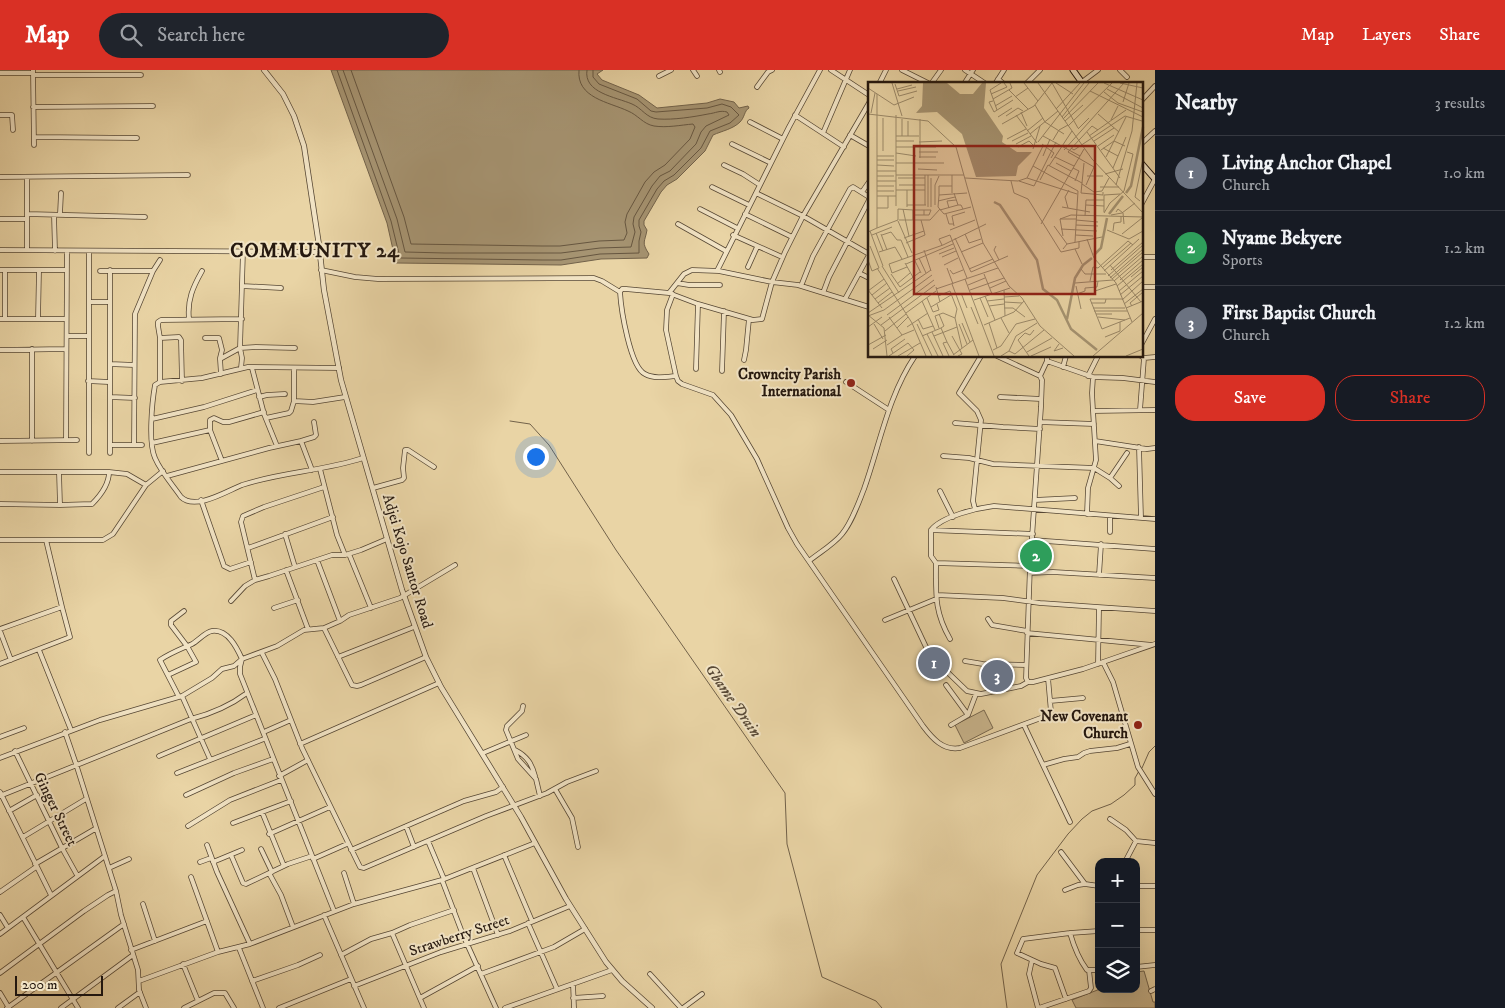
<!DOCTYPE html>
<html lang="en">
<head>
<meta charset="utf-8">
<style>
	body { margin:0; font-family:"IM FELL DW Pica",serif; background:#20242c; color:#f1f3f6 }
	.controls { position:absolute; right:15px; bottom:15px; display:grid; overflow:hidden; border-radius:10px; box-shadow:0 5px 20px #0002 }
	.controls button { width:45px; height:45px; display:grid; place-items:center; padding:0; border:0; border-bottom:1px solid #363941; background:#171b24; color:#f1f3f6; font:25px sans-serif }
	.scale { position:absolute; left:15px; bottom:12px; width:88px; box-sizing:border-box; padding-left:5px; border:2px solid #25180f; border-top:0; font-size:14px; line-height:18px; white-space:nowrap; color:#25180f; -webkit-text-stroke:4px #f1e3c4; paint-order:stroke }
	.you { position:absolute; left:535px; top:386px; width:18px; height:18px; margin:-12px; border:4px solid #fff; border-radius:50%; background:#1a73e8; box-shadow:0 0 0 8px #1a73e833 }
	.badge { display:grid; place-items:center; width:32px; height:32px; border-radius:50%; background:#d93025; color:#fff; font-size:16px; font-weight:700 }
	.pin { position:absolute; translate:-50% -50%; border:2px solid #fff; box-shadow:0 1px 5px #0006 }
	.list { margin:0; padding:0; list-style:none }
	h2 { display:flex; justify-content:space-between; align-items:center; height:65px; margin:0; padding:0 20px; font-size:21px }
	h2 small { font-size:16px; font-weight:400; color:#9ea1a6 }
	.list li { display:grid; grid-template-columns:32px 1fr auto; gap:15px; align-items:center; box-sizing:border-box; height:75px; padding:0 20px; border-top:1px solid #363941 }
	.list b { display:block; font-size:19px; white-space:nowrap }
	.list p { margin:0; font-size:16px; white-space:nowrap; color:#9ea1a6 }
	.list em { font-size:16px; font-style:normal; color:#9ea1a6 }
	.actions { display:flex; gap:10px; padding:15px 20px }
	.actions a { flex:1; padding:11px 0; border:1px solid #d93025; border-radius:20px; text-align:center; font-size:18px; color:#d93025 }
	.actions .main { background:#d93025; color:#fff }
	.icon { flex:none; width:28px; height:28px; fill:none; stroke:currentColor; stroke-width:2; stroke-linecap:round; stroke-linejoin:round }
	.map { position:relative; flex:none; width:1155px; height:938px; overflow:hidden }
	header { display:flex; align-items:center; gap:30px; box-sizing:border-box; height:70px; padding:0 25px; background:#d93025; color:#fff }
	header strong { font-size:24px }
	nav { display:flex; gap:28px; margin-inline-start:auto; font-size:18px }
	.search { width:350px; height:45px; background:#20242c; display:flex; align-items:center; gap:12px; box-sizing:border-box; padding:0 18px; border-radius:28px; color:#9ea1a6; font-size:19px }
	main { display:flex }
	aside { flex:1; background:#171b24 }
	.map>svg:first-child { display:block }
	.green { fill:#c8b48c; stroke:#76664e }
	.water { fill:#a69472; stroke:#72624a }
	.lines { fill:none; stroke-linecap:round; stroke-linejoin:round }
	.shore { stroke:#665640; stroke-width:1 }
	.stream { stroke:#72624a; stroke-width:1 }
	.minor-casing { stroke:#564734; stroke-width:5.5 }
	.tertiary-casing { stroke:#564734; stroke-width:6 }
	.secondary-casing { stroke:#25180f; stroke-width:7 }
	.minor { stroke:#f1e3c4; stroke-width:4 }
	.tertiary { stroke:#f1e3c4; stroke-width:4.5 }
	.secondary { stroke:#f1e3c4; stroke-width:5 }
	.poi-dot { fill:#8f2418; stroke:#f1e3c4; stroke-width:2 }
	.labels { text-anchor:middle; stroke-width:4; stroke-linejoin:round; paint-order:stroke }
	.poi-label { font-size:15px; font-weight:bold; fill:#25180f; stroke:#f1e3c4; text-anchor:end }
	.street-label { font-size:15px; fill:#25180f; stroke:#f1e3c4 }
	.water-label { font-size:16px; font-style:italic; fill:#594a37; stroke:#f1e3c4 }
	.district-label { font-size:20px; font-weight:bold; letter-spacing:1px; fill:#25180f; stroke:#f1e3c4 }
	.inset-river { fill:none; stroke:#a69472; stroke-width:2.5 }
	.inset-road { fill:none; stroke:#9b8969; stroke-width:1 }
	.view { fill:#8f2418; fill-opacity:0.15; stroke:#8f2418; stroke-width:2.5 }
	.inset-edge { fill:none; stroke:#25180f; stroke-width:2.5 }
</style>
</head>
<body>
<header>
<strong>Map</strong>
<div class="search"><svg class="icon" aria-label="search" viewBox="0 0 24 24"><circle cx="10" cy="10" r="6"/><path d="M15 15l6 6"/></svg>Search here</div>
<nav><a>Map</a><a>Layers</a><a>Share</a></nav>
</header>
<main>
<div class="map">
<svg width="1155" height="938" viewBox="0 0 1155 938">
	<rect width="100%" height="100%" fill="#e9d4a5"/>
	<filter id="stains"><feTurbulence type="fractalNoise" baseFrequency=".004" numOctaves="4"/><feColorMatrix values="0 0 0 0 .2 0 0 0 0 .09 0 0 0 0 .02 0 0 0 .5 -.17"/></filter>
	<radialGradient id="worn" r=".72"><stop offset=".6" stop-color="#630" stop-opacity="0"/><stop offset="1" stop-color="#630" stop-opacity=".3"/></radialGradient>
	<path class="green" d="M984 640 993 658 964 673 955 655Z
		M1144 901 1153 932H1155V938H1076L1072 930 1100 919H1136V902Z"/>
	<path class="water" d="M331 0H603L597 4 602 10 639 25 657 38 707 33 720 29 734 32 739 38 748 36 749 38C744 41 745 47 740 52 733 59 722 61 713 65L705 81 677 109 667 115 661 122 644 151V155L647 160C645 172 641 172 649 184L647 188 601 189 561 195 396 193 387 153Z"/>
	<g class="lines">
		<path class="shore" d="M337 0 391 151 400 188 542 190H561L600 184 639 183V171L641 162 639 156V150L657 119 664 111 674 105 701 78 710 61 730 53 739 45 731 37 722 34 707 38 656 42 651 41 637 29 599 14 593 7V0
			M343 0 397 149 405 182 445 183H561L600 178 631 177 635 162 633 154 634 147 652 116 660 106 670 101 696 74 701 62 706 56 729 45 727 42C720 40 716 43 708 44 693 47 674 50 658 49 646 48 642 38 632 34 616 27 583 23 587 0
			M351 0 404 147 411 174 542 176H560L599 171 624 170 627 163 625 152 627 144 645 112 654 102 665 95 690 69 695 57 693 54C681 55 667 58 654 56 643 54 638 45 628 41 609 32 576 28 579 0"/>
		<path class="stream" d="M510 351 530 354 549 375 616 480 785 723 787 774 822 907 876 931 882 938
			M1142 698 1149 682 1155 676
			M1007 938 1001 894 1037 805 1068 764 1082 749 1092 741 1111 734 1124 725 1135 715V708L1139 701"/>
		<g class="minor-casing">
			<path id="minor" d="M33 0 34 75
				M693 0 697 6
				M719 0 720 2
				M831 0 869 25
				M902 0 930 14
				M965 0 986 14
				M1120 0 1127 7
				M0 3H33
				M33 5H141
				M659 6 671 0
				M998 9 1004 14
				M1082 12 1098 0
				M879 14 886 0
				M931 14 941 0
				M964 14 973 0
				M995 14 1004 0
				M1026 14 1040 0
				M757 17 768 2 772 0
				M1141 31 1155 16
				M33 37 153 36
				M0 45H12L13 60
				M795 45 844 77
				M750 52 783 69
				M823 63 850 0
				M850 65 869 76
				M34 67 137 68
				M732 74 771 93
				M1141 74 1155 61
				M724 95 743 104 760 115
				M0 107 188 105
				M712 117 749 135
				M862 122 869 112
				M756 123 803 146 869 184
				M1141 135 1155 109
				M700 139 737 158
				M27 144 145 147
				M60 144 61 123
				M745 144 792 167
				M54 145 55 181
				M0 149H27
				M678 154 726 181
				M733 165 782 187
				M27 179V107
				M0 180 320 182
				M89 181V383
				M1141 187H1155
				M748 197 757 177
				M0 200H66
				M5 200V248
				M321 200 355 207 378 209 594 208 602 211 620 222C621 239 630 297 645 304 654 309 666 307 676 306L678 311 682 314 713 325 731 345 757 389 788 458 797 474 923 656C932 668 943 681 960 678L1049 645 1051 642 1048 608
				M100 201H153
				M717 201 789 57 820 0
				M859 203 869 208
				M677 213 689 215H720
				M242 216 281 218
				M801 216 813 186 850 119 853 117 869 127
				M1144 217H1155
				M620 222 622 219H626L669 223 684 204 692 200 719 201 772 212 798 215 869 237
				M669 223 698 234 753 250 762 249 772 212 785 182 803 146 869 33
				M823 223 829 207 869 130
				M673 224 667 240 666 260 676 306
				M845 229 869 185
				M89 232H110
				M0 249H66
				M38 249 39 200
				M189 249C187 230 193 217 202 201
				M67 266H89
				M160 268 179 267 181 270 182 311
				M205 268H219L222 280 220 288
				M1141 275 1155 249
				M0 280 66 279
				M997 286 1040 306
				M1141 286 1144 288 1155 287
				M744 290 746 280 749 249
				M1047 291 1093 307 1123 308 1155 312
				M110 294 134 295
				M1063 297 1066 286
				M241 298 242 288 240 278 243 181
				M252 298 264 344 277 376
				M339 298 248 297 202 308 160 312 155 315C152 332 148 373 155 388 161 402 172 414 181 427 195 441 227 421 242 415 281 402 324 401 363 388
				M696 299 698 234
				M722 301 724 241
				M221 304 220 289 240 278 256 277 295 278
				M1088 306 1098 286
				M1093 307 1092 323 1093 341
				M88 311 109 312
				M160 312V268L158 256V252L161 250 242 249
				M846 312 889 340
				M110 327 135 328
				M259 327 267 325 285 324
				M1000 327 1041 329
				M294 331V298
				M1140 340 1144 288
				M266 348 289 343 291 341 294 331 313 332 345 327
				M152 349 204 337 257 320
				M1040 352 1094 354
				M955 353 1003 357 1040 359
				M66 370 67 181
				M0 371 77 370
				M32 371V279
				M301 371 314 367 316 365 314 352
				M1095 371 1147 379 1155 378
				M152 373 210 360
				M110 375H142
				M134 375 135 244 153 201 160 190
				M1139 377 1141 448
				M110 383V200
				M943 386 969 388 993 394 1094 398 1110 408 1119 416
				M222 391 210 360V350L214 348 223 352H229L264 342
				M320 399 337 465 345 485
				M0 402H59L60 435 0 434
				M59 402H109C109 414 100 426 92 434L60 435
				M109 402 127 404 146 415
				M167 406 269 378 301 371 312 400
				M1110 408 1127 383
				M373 418 402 410 404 408 403 398 405 380H408L434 397
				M940 421 953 447
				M201 430 224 496 230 499 251 492
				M1035 430 1075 428
				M975 439 973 431 981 350 977 341 959 323 981 286
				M1087 444 1088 418 1096 390 1093 341 1155 340
				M931 460 1033 464
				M1110 462V446
				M285 464 295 497
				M0 470H103L113 464 146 415 163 401
				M1032 470 1155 479
				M248 478 333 447
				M349 484 371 538
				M317 490 340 551
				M809 491C820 482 833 475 842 464 852 452 858 434 864 419 880 374 888 326 915 286
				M936 493C936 524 934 541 950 569
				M1030 496 936 493 931 486V460C942 446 978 438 994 436L1155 449
				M286 500 308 559
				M1030 503 1053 502 1155 508
				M1099 505 1101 474
				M894 509 926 577 939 594 967 621 981 624 1021 616 1028 612H1033L1083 599 1155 574
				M255 510 241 452 243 446 264 437 324 417
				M937 525 1003 528 1040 533 1155 541
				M231 531 245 516 255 510 269 506 332 485H345L361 480 387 469
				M274 538 298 530
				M988 549 992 555 1027 561
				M885 550 936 529
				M324 558 352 615 357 616 361 615 426 587
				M0 559 62 537 46 470
				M0 561 11 590
				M1027 563 1152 575
				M39 580 71 660
				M262 583 275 609 302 678 360 797 364 798 486 746 547 723 567 712 596 701
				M338 587 414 557
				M965 591 983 594 1026 595
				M1103 592 1113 612 1138 697 1155 724
				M0 594 70 567 62 537
				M1098 594 1099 538
				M168 605 196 592 187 576 171 555V551L184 541
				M1028 612 1026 608 1030 496 1041 337 1042 310 1040 306 1047 291V286
				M946 615 968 645
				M182 626 210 689
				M179 627 160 590C170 583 181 579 192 574 198 571 205 562 212 561 228 559 237 578 242 589L240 597V604L334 841
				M1050 631 1083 628
				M523 636 522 641 507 656 506 660 518 689 536 709 540 726
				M951 655 968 645 976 624
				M1024 655 1070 752
				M266 661 291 650
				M65 662 76 694 116 821 121 845 138 900 139 920 146 938
				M0 667 24 658
				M300 674 439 613
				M515 680C527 686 532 694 535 706
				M15 681 62 778 77 805
				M483 683 526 665
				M159 686 256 645
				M0 688 100 650 182 626 212 608 222 599 234 596 242 589 277 576 304 560 324 558 340 551 349 545 400 528 455 495
				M1043 695 1064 689 1078 687 1084 683 1090 681 1117 678 1130 674
				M177 703 264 669
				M279 706 308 690
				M555 719 572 748 578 777
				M0 722 51 825
				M186 725 234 703 273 689
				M0 726 191 649C210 644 231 635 247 623
				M9 741 37 725
				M262 742 284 796
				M1110 749 1126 760 1136 771
				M233 753 291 731
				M188 756 230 730 281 710
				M406 756 414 777
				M269 764 330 737
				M23 767 86 729
				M428 771 444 809
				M207 775 217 802 250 874
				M261 779 272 802
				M351 780 464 731 496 722 503 717
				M1061 782 1085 814 1099 816
				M231 785 243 813 246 814 288 794 312 786
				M504 785 532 851
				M313 789 347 774
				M200 792 211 788
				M213 792 242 780
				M1125 792 1136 771 1155 773
				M35 794 95 759
				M109 798 129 789
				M473 798 498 865
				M269 803 281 825 293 857
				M344 803 354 834
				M191 807 218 882
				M442 810 463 865 496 938
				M1136 816H1155
				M1065 820 1078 815 1085 814
				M0 822 36 797
				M143 834 155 871
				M0 845 8 858
				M324 845 364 938
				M23 847 78 938
				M528 853 557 919
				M1136 860H1155
				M392 863 424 938
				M1070 863C1074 877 1078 888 1087 900H1099
				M0 864 105 786
				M239 878 263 938
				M131 880 207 851
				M341 885 371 869 392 863 410 855 454 840
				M1032 890 1029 904 1038 938
				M183 894 198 931
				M1136 897 1155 895
				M0 903 84 841 108 825 116 821
				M481 904 554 877 585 859
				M650 904 681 938
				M139 911 218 882 250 874 354 834 442 810 535 773
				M252 911 298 895 320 885
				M573 914 574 938
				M354 916 441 882 510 861 570 836
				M1151 921 1155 919
				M0 923 9 938
				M420 928 478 896
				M573 928 603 926
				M1066 929 1055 898 1041 894 1017 883 1023 869 1070 863 1099 861
				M7 938 124 854
				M61 938 133 885
				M118 938 140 922
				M184 938 214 923H225L234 938
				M279 938 351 909
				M505 938 612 900
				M683 938 702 924
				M1039 938 1089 921 1091 918 1089 900"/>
		</g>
		<g class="tertiary-casing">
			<path id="tertiary" d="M264 0 283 24 294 46 304 76 319 175 324 220 341 310 402 520 426 587 441 617 521 747 566 829 606 892 622 911 652 938"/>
		</g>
		<g class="secondary-casing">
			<path id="secondary" d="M1073 0 1083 14
				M1141 93 1155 109"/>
		</g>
		<use href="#minor" class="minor"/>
		<use href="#tertiary" class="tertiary"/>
		<use href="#secondary" class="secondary"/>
	</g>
	<g class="poi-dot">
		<circle cx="851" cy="313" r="5"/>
		<circle cx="1138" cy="655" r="5"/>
	</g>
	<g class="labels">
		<g class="poi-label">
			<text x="841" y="309">Crowncity Parish<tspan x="841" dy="17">International</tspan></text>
			<text x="1128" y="651">New Covenant<tspan x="1128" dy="17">Church</tspan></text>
		</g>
		<g class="street-label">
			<text transform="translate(408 491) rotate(73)" y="5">Adjei Kojo Santor Road</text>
			<text transform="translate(56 739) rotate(64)" y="5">Ginger Street</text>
			<text transform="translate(459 865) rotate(-18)" y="5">Strawberry Street</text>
		</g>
		<g class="water-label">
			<text transform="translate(734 630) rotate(55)" y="6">Gbame Drain</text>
		</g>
		<g class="district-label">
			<text x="315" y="187">COMMUNITY 24</text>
		</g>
	</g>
	<g transform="translate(868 12)">
		<rect width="275" height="275" fill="#e9d4a5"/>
		<path d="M55 1H79L92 12H105L114 1H118L116 26 135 54 134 60 149 70H164L150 84 148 94 108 95 94 52 69 30 48 31 54 24Z" fill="#a69472"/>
		<path class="inset-river" d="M258 111 263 104 275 45M126 120 132 123 169 178 175 207 189 218 203 247 229 268M241 132 255 114M226 173 233 166 239 136M199 237 207 196 215 183 224 176"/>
		<path class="inset-road" d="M24 1 34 34M156 1 170 19M170 1 224 77 275 131M184 1 210 46M188 1 205 12M236 1 275 18M252 1 275 6M27 2 31 14 49 9M0 6 26 23 46 15M29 7 44 3M239 7 275 26M141 8 160 27M30 9 48 5M222 9 275 35M236 10 250 21 275 30M123 12 139 5 136 1M147 15 160 6M125 17 144 6 142 1M125 19 121 20 126 30 145 18M255 20 261 1M167 23 177 40 196 52M127 24 144 14M188 27 212 1M129 28 122 8 133 1M153 30 159 44M3 31 7 11M0 32 60 39 88 65 115 161 141 204 154 216 172 244 206 274M230 32 251 50M148 33 169 61M138 34 150 26 155 29M130 35 144 26M194 35 221 1M15 36V69M195 37 230 1M243 38 250 24M40 39V54M197 39 215 23M134 42 166 24 184 1M200 44 244 1M210 47 221 36M159 49 175 36M219 50 252 96M162 52 190 29M28 54H51M34 54V37M175 54 212 74M221 54 258 28M139 57 158 47M185 58 191 48 200 43M28 59H46M144 59 160 51M226 59 246 46M51 60 74 59M170 60 216 1M148 62 163 54M174 62 186 71 183 76M230 64 246 53M28 65H51M51 65H68M150 65 161 59 167 65M203 66 206 68 257 34 274 39M235 66 250 74M165 67 172 44M196 68 256 1M233 68 246 59 257 64M51 70H70M28 71 48 74M9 74H26M175 74 182 57M51 75H68M187 75 206 84M238 75 258 35M52 76V37M9 78H26M28 81H76M188 81 203 89M9 83 26 84M165 84 210 109 207 160M181 84 204 49M226 85 200 70 224 44 230 48M205 86 211 89 207 99M245 86 258 55M50 87 69 88M9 89H28M237 92 255 87M28 93H96M60 93V125M9 94H26M219 94H235M30 96H57M97 96 150 99 159 96 209 112M159 96 175 64M172 98 180 83 214 101M9 99H28M143 99 146 111 160 117 193 170 211 166V160M151 99 166 104 188 60M214 102 226 110 234 109 241 96M31 103H57M218 103 226 85M248 103 264 49 269 1M9 104H26M232 105H251M28 108H57M9 109H26M84 111V93M86 111 90 123H93L95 127M99 111 71 113 70 125 76 132 103 125M213 111 216 81M213 111 235 113V110M71 113V104H84M9 114H28M70 119 87 115M272 119 267 115 275 77M39 123H58M57 123V93M67 123V103L71 94M218 123 236 124M28 124V33M39 125V108M63 125V96M194 125 222 130M9 126H20V114M81 126 79 119 88 118M200 126 197 115 201 108M35 127 41 154M56 128H63L61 133H56M72 128 90 123M236 130V113L252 112M248 130 250 127 255 131 256 142M236 131 242 121 256 109 265 72 259 70M78 132 81 142H86M243 133 254 131 267 121M217 134 218 118H236M192 137 203 133 275 135M192 137 195 154M192 137H208M30 138V127L45 128M31 138H62L72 127M45 138V128H56V133H45M208 138 230 140M30 139 44 171M173 142 216 67M208 143 230 144M86 144 84 134 97 130M186 144 199 162M9 146 30 138M193 147 229 149M82 148 107 138M239 148 261 157 275 149M2 149 15 184M245 149 246 141 253 140V134M0 150 9 146V12M8 151 15 169M13 152 19 168M97 152 101 161 113 157M254 152 274 136M4 153 24 145M14 153 23 150 29 158H33L40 175M207 153 225 154M36 156 56 149 53 138M87 156 103 190 140 174M219 157 226 176 248 201 264 240M38 161 57 153 56 149M74 163 71 157 82 153 99 196M2 164 11 186M128 164 126 168 131 178M195 167 199 162 234 155M207 167 214 182M56 168 63 189M11 170 27 165 34 177M93 170 115 161M71 172 86 166M74 175 88 169M51 176 58 191M46 177 53 191M0 178 4 189 11 186M37 181 46 197M38 182 85 162M76 183 90 176M242 183 273 220M14 184 31 211M9 186 44 241 58 274M79 186 85 202M234 186 263 161M101 187 125 177M213 187 217 192H238M82 188 85 192 95 188M243 188 275 160M236 189 271 157M24 191 21 182 75 163 118 142M24 191 39 185M23 192 32 205 52 190M116 192 124 212M240 194 275 163M263 195 275 185M242 196 275 167M97 197 126 274M244 197 275 170M252 198 275 178M222 199 225 185 230 186 260 159 265 163M246 199 275 174M207 201 245 198M29 202 42 191M84 202 111 274M100 203 117 196M208 204 213 227M249 204 275 182M68 205 72 220M122 206 138 199M68 207 130 186M0 208 14 226M102 208 136 196M136 208 137 234M0 209 16 197M227 209 248 202M251 209 275 189M93 211 99 226M209 212 217 209V206L229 205 230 199M4 213 19 201M252 213 275 194M70 214 82 209 89 227 87 236M117 214 127 238M136 215 151 214M59 216 65 230 71 228 69 222M112 216 120 235M7 217 22 206M254 217H222L234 247 262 236M106 218 142 206M254 218 275 199M54 219 67 248M119 219 136 217M136 220 154 221M10 221 24 210M223 221H237L238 217M256 222 275 207M121 224 136 222M264 224 262 221 275 210M63 225 83 213M103 225 110 242M136 226H145L157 235M225 226H257M258 226 275 219M226 229H259M0 231 63 188M38 231 68 209M71 232 76 244 73 246M228 232H244M0 233 16 246 19 274M19 233 66 198M0 234 16 228 64 193M21 235 34 253 46 248M230 235 257 238M133 236 141 251M50 237 55 247 65 244M94 241 102 260M121 241 129 266M6 242 15 257M49 242 64 274M91 242 99 262M13 243 67 203M116 243 146 230 156 219M0 245 14 235M39 245 60 231M29 246 40 235M71 246 67 234 75 231 87 236 94 266M17 249 38 232M64 250 75 274M59 252 70 274M54 254 73 246 79 260M66 254 89 245M84 254 94 272 90 274M237 255 252 249V240M191 262 186 269 195 266M0 263 18 253M19 263 34 253M5 267 19 258M125 268 133 264 148 242 167 237M141 269 147 272 176 248M159 270 184 256M25 271 23 267 37 257M85 273 105 258M21 274 40 261 46 268 39 274M30 274 52 261M81 274 75 261 79 260 86 273M133 274 141 269 148 254 169 241M161 274 150 258 157 251 162 253 166 248M163 274 183 265M225 274 275 231M258 274 275 267"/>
		<path class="view" d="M46 64H227V212H46Z"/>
		<rect width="275" height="275" class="inset-edge"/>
	</g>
	<rect width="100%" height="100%" filter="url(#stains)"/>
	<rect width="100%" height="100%" fill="url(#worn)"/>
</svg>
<div class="controls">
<button>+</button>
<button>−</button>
<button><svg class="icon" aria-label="layers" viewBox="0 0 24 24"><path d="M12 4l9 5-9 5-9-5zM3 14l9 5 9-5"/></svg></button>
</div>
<div class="scale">200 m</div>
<div class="you"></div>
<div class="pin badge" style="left:934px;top:593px;background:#6b7280">1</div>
<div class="pin badge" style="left:1036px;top:486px;background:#2e9e5b">2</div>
<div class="pin badge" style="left:997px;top:606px;background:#6b7280">3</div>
</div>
<aside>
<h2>Nearby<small>3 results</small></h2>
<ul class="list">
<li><span class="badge" style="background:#6b7280">1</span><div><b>Living Anchor Chapel</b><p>Church</p></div><em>1.0 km</em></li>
<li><span class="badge" style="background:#2e9e5b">2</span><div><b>Nyame Bekyere</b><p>Sports</p></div><em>1.2 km</em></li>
<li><span class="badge" style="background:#6b7280">3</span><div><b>First Baptist Church</b><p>Church</p></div><em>1.2 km</em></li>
</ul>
<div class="actions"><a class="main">Save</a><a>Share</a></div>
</aside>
</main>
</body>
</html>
